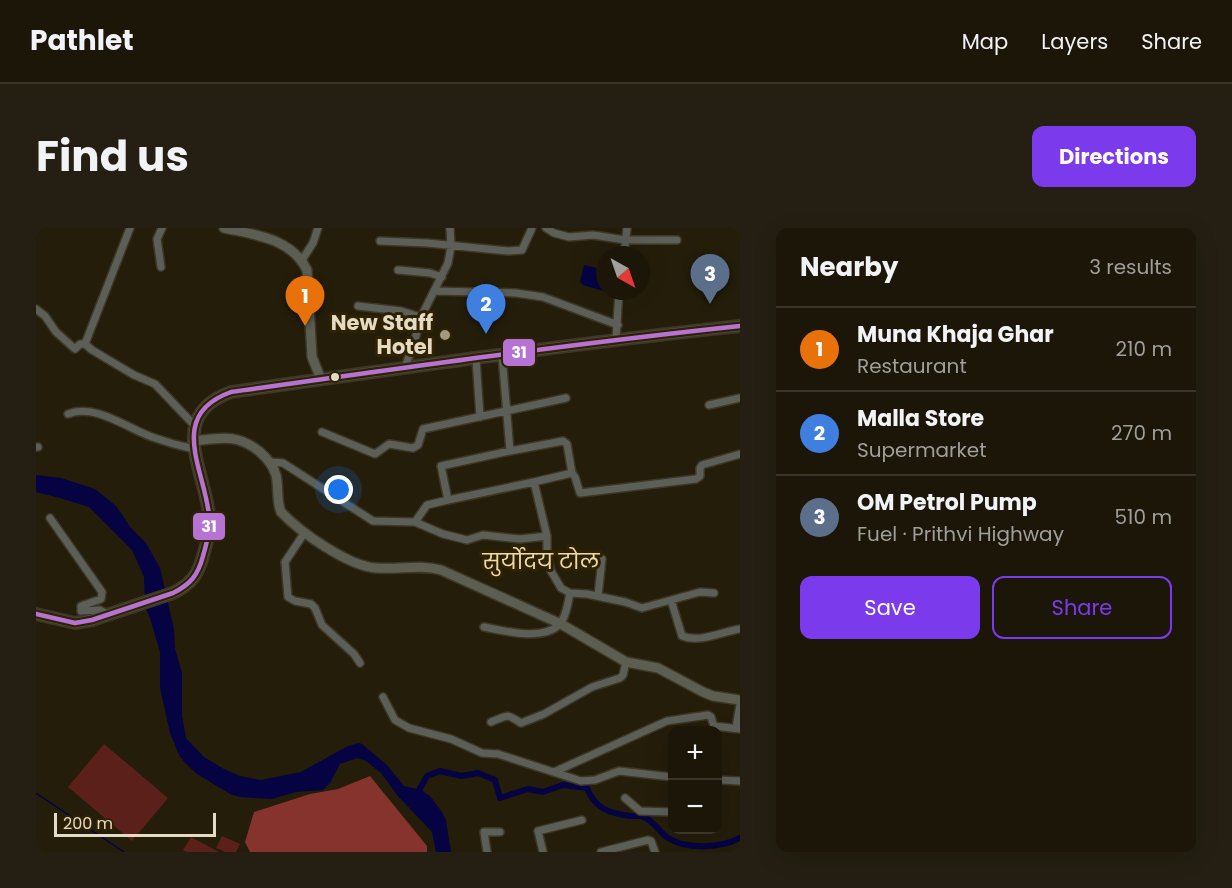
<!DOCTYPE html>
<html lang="en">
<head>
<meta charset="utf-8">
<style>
	body { margin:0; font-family:Poppins,"Noto Sans Devanagari",sans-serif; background:#241f12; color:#f1f3f6 }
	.controls { position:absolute; right:18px; bottom:18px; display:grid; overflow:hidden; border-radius:12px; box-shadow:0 6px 24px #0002 }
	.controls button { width:54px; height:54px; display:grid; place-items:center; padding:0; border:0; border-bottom:2px solid #393529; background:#1b1608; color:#f1f3f6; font:30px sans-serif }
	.compass { position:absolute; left:560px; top:18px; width:54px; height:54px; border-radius:50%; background:#1b1608; box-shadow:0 6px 24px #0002; rotate:140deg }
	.scale { position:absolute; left:18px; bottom:15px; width:162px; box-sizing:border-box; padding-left:6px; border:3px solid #e5dac3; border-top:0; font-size:16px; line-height:21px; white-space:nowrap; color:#e5dac3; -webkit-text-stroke:4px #2f2200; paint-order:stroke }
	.you { position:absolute; left:303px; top:262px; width:21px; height:21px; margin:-15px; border:4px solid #fff; border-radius:50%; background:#1a73e8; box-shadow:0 0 0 9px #1a73e833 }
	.badge { display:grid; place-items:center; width:39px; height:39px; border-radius:50%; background:#7c3aed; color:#fff; font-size:20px; font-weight:700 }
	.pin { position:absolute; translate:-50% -50px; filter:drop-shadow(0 2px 3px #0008) }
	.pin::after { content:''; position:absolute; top:32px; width:21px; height:18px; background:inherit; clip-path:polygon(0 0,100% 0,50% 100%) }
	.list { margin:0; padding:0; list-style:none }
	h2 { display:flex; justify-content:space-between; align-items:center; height:78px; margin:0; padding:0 24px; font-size:26px }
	h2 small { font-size:20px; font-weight:400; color:#a09f9c }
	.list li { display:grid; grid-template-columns:39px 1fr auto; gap:18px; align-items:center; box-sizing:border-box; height:84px; padding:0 24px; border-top:2px solid #393529 }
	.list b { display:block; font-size:22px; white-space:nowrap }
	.list p { margin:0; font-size:20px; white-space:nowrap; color:#a09f9c }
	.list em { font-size:20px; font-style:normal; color:#a09f9c }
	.actions { display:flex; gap:12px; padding:18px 24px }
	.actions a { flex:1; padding:14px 0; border:2px solid #7c3aed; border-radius:12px; text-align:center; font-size:21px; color:#7c3aed }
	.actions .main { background:#7c3aed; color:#fff }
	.map { position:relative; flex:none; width:704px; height:624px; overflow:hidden; border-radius:12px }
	header { display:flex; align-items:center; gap:36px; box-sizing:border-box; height:84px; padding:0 30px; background:#1b1608; border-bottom:2px solid #393529 }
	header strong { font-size:28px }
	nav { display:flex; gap:33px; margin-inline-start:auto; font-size:21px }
	.intro { display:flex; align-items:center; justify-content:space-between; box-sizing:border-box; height:144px; padding:0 36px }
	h1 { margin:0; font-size:42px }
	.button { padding:15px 27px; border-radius:12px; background:#7c3aed; color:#fff; font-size:21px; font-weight:700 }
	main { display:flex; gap:36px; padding:0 36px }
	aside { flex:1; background:#1b1608; border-radius:12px; box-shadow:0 6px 24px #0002 }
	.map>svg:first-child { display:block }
	.green { fill:#5c201a }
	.forest { fill:#86332d }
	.water { fill:#050342 }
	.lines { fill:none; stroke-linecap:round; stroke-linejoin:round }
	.stream { stroke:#050342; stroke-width:1.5 }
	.canal { stroke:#050342; stroke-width:6 }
	.minor-casing { stroke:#3d3726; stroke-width:10 }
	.major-casing { stroke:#3d3726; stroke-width:12 }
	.highway-casing { stroke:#3d3726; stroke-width:14 }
	.minor { stroke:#5c5f58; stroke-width:7 }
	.major { stroke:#5c5e52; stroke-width:9 }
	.highway { stroke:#5a5a4e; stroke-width:10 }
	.bus-1-casing { stroke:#2f2200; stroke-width:9 }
	.bus-1 { stroke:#b673d3; stroke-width:4.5 }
	.poi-dot { fill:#a19882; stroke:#2f2200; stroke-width:2 }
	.bus-dot { fill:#e5dac3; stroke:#2f2200; stroke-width:2 }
	.labels { text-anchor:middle; stroke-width:6; stroke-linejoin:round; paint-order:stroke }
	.poi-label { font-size:21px; font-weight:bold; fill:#e5dac3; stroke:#2f2200; text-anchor:end }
	.neighbourhood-label { font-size:22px; fill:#efd9aa; stroke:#2f2200 }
	.line-badge { stroke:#2f2200; stroke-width:2 }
	.badge-label { font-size:16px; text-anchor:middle; font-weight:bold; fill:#fff }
</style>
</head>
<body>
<header>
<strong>Pathlet</strong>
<nav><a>Map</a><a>Layers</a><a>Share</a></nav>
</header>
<div class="intro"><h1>Find us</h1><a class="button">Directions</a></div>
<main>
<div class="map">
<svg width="704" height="624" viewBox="0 0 704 624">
	<rect width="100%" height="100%" fill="#241d0a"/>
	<path class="green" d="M68 516 132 570 96 613 32 559Z
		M186 608 204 616 200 624H189L180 620Z
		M155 609 183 624H150L147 622Z"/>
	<path class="forest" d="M334 548 391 618V624H214L209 614 218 584 274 566 302 561Z"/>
	<path class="water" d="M548 37 569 42V63H582L581 67 547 57 544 53Z
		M0 247 25 250 59 261 80 278 95 300 110 315 124 340 138 401 139 421 146 445V488L150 510 168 529 188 541 204 548 225 552 265 544 310 519 322 515 326 516 350 536 368 558 385 562 394 568 406 584 410 592 415 624H400L396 604 361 567 345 545 330 533 321 530 304 536 294 555 287 562 260 564 236 571 204 569 194 566 161 546 149 535 143 527 134 505 124 460V424L114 390 109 378 108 349 96 322 53 279 24 270 0 264Z"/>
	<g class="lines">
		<path class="stream" d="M0 565 88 624"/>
		<path class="canal" d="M381 566 391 548 404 543 425 548 442 545 459 552 464 570 492 561 507 564 527 557 551 560C559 581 573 585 594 588 598 588 604 587 608 589 618 593 624 605 632 610 651 622 685 620 704 610"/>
		<g class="minor-casing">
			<path id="minor" d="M94 0 49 116 56 122 98 147 119 156 160 199
				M510 0 518 5 533 9 557 7 589 12H641
				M344 13 391 15 472 23 486 22 496 0
				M588 27 591 0
				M266 32 277 15 282 0
				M125 39 121 11 126 0
				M362 42 394 45 406 49
				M398 63 480 65 507 69 582 97
				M322 78 365 83 385 89
				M0 81 9 88 20 104 39 121 44 116H49
				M580 111 583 63
				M466 127 474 223 527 213 531 216 536 245 498 254 511 308V325L515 343 525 360 534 365 551 366 589 374 606 380 664 364 678 365
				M440 131 444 189
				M369 139 378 115 385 89 412 35 415 18 414 0
				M673 177 704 170
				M32 186C59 175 91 200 116 209 130 214 144 218 158 221
				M286 204 339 226 353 216 377 220 382 217 387 201 530 170
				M0 219H2
				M474 223 405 238 412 272 498 254
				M234 234 247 235 337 293 379 294 391 277 412 272
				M536 245 539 249 544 265 660 251 664 248V240L666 237 704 226
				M14 290 66 364 65 371 45 378V383L64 382 71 386
				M379 294 407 306 431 312 447 307 484 311 511 308
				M269 304 249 334 252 369 259 373 275 376 279 380 286 397 318 426 324 435
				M562 368 566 331
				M635 372 646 408C664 415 685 404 704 401
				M448 399C468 403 506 413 523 397 530 390 532 375 534 365
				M347 469 359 492 373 500 415 511 446 525 462 526 545 553 559 552 583 543 636 549
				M455 494C473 487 469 485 485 495L508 486 556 459 584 450 587 447 590 434
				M700 500 704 476
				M518 544 631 493 672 487 675 489 678 498 704 501
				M682 552 704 553
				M589 570 604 583 636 584
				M451 624 448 604H464
				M507 624 502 603 546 592
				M565 624 612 612 615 613 619 624"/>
		</g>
		<g class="major-casing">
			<path id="major" d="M188 0C220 7 255 10 271 42L276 129 285 151
				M157 213C184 210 201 205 224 224 232 231 237 237 240 247 243 259 240 272 245 284 264 304 312 338 340 340 362 342 384 336 405 342L525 396 590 434 622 440 667 464 677 468 704 472"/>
		</g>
		<g class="highway-casing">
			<path id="highway" d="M0 386 39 395 56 392 137 365C155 356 162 347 167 328 171 315 174 301 173 287 168 240 131 187 195 164 365 140 534 116 704 98"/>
		</g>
		<use href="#minor" class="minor"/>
		<use href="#major" class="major"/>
		<use href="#highway" class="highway"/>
		<g class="bus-1-casing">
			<path id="bus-1" d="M0 386 39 395 56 392 137 365C155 356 162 347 167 328 171 315 174 301 173 287 168 240 131 187 195 164 365 140 534 116 704 98"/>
		</g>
		<use href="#bus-1" class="bus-1"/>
	</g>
	<circle class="poi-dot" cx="409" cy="107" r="6"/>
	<circle class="bus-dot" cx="299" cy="149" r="5"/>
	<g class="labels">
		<g class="poi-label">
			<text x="397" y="102">New Staff<tspan x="397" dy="24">Hotel</tspan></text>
		</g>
		<g class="neighbourhood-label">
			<text x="505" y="341">सुर्योदय टोल</text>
		</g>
	</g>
	<g class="line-badge">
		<rect x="466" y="110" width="34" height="29" rx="6" fill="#b673d3"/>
		<rect x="156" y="284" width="34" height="29" rx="6" fill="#b673d3"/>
	</g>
	<g class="badge-label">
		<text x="483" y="130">31</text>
		<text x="173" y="304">31</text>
	</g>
</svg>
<div class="controls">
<button>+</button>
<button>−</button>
</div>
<svg class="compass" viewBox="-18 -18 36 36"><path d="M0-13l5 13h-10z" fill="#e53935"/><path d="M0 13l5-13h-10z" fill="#a09f9c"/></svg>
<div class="scale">200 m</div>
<div class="you"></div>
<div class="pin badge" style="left:269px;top:98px;background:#e8710a">1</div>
<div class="pin badge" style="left:450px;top:106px;background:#3f7fe0">2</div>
<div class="pin badge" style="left:674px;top:76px;background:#5c6f8a">3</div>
</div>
<aside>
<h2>Nearby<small>3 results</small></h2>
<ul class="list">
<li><span class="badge" style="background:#e8710a">1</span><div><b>Muna Khaja Ghar</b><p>Restaurant</p></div><em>210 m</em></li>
<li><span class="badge" style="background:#3f7fe0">2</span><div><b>Malla Store</b><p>Supermarket</p></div><em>270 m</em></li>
<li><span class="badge" style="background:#5c6f8a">3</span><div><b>OM Petrol Pump</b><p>Fuel · Prithvi Highway</p></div><em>510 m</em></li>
</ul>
<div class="actions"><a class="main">Save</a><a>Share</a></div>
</aside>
</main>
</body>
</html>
